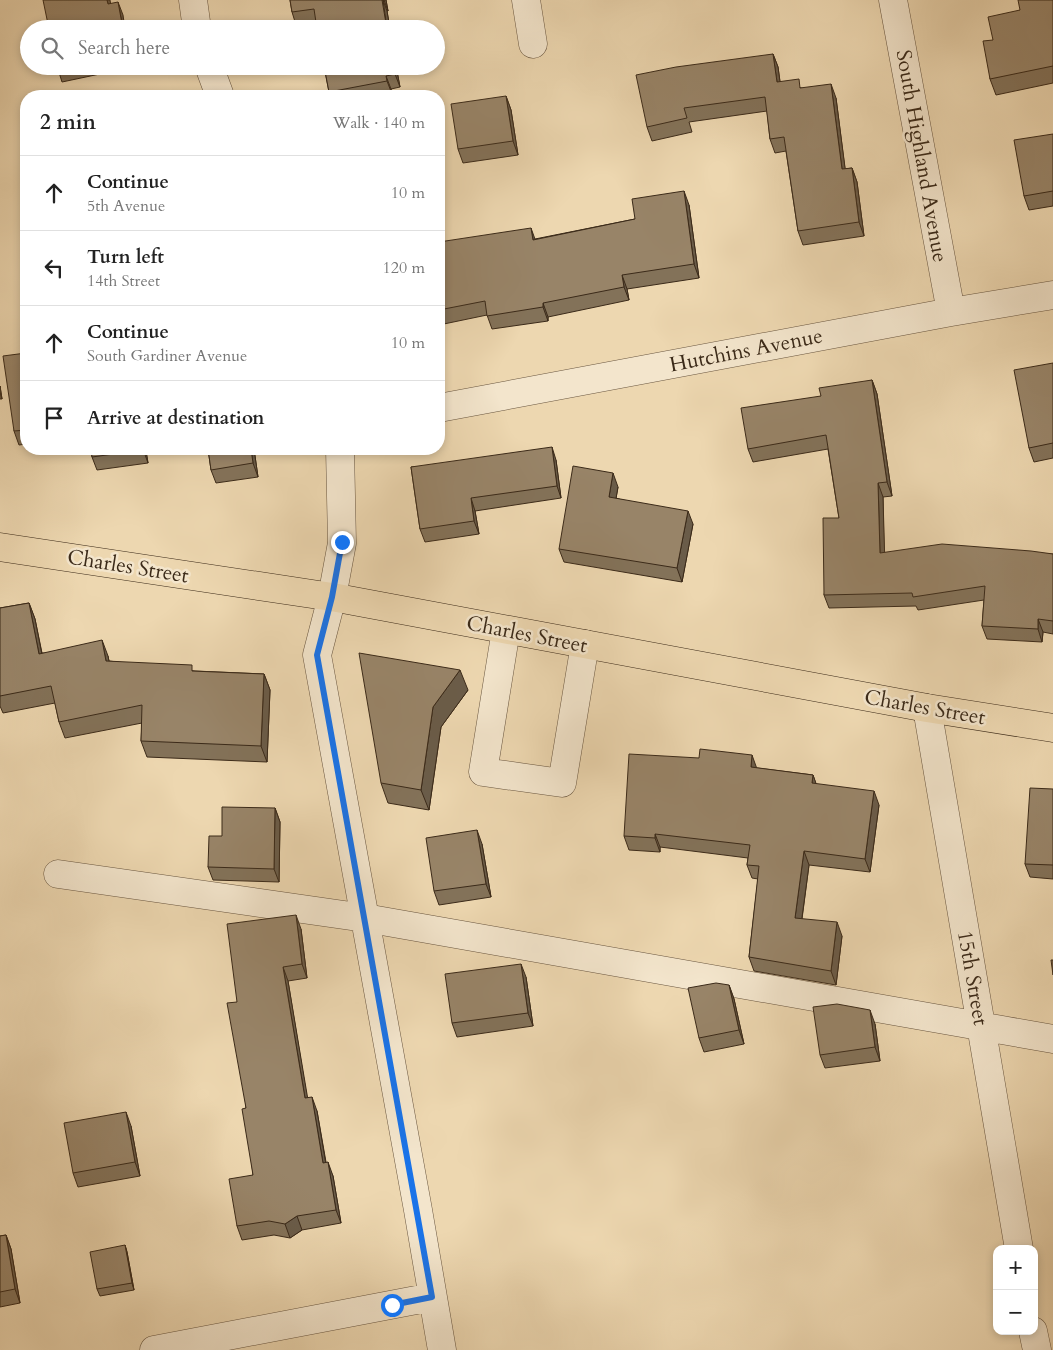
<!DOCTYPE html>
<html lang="en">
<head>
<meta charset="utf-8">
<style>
	body { margin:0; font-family:Cardo,serif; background:#f2f2f2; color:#222 }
	.controls { position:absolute; right:15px; bottom:15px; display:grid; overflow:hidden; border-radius:10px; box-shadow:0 2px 8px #0003 }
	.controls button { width:45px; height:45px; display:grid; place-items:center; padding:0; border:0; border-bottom:1px solid #e0e0e0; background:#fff; color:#222; font:25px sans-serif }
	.stop { position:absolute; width:15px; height:15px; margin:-11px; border:4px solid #1a73e8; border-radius:50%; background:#fff }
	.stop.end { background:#1a73e8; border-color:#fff; box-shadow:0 1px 5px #0008 }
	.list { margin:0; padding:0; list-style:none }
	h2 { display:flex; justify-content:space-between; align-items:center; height:65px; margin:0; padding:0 20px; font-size:21px }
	h2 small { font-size:16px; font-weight:400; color:#767676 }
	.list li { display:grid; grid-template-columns:32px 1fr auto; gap:15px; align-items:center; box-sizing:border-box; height:75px; padding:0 20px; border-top:1px solid #e0e0e0 }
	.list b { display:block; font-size:19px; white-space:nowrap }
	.list p { margin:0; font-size:16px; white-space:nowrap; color:#767676 }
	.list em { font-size:16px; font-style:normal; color:#767676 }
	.icon { flex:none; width:28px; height:28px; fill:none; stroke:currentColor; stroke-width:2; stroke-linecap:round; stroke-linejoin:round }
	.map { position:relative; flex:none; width:1053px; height:1350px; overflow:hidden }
	.search { position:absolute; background:#fff; box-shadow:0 2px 8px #0003; left:20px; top:20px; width:425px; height:55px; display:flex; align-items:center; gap:12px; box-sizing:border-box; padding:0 18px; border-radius:28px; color:#767676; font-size:19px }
	.panel { position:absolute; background:#fff; box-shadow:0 2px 8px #0003; left:20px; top:90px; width:425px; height:365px; border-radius:20px }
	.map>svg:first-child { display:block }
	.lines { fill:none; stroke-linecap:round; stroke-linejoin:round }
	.minor-casing { stroke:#68553f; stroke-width:29 }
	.major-casing { stroke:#3b2a19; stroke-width:29 }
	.minor { stroke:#f3e5cc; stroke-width:28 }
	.major { stroke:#edd7b0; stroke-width:28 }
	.wall { fill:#837259; stroke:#3b2a19 }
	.shaded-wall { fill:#6a5c49; stroke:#3b2a19 }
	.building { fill:#988468; stroke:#3b2a19 }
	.route { stroke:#1a73e8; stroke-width:6 }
	.labels { text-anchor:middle; stroke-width:5; stroke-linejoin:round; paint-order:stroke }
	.street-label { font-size:21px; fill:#3b2a19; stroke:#f3e5cc }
</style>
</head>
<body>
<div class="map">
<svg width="1053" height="1350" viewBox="0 0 1053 1350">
	<rect width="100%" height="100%" fill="#edd7b0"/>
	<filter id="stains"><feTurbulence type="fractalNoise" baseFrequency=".004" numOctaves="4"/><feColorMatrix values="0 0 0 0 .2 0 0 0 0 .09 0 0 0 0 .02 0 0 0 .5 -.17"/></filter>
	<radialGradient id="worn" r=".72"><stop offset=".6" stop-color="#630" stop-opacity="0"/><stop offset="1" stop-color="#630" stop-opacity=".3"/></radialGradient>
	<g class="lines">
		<g class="minor-casing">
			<path id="minor" d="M193 0 197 29
				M526 0 533 44
				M893 0 951 312
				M209 66 220 96
				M439 408 951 312 1053 295
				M340 449 342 543 332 597 317 655 418 1210 442 1350
				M506 630 483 772 562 783 585 644
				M927 708 1019 1249
				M58 874 365 918 1053 1039
				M1033 1331 1037 1350
				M154 1350 432 1297"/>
		</g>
		<g class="major-casing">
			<path id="major" d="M0 547 332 597 927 708 1053 728"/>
		</g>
		<use href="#minor" class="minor"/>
		<use href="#major" class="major"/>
	</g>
	<path class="wall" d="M290 0H386L388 11H387L390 29H317L316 22 296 25 292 12Z
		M1053 0V83L996 95 990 79 993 40 1020 10Z
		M773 54 778 67 780 82 836 98 845 169 852 168 857 182 864 236 803 245 798 231 786 151 775 153 770 139 767 111 689 122 692 132 652 141 647 127Z
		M57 66H133V67L62 82Z
		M324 66H396L400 87 391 89 392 94 379 96H331L329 92Z
		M506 96 511 110 518 155 463 163 458 149Z
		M1053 134V206L1029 210 1024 196Z
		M689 205 699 278 627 289 629 300 548 317V321L492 329 487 315 439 325V242L535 239 635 219Z
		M26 353V444L19 445 14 431Z
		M1053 363V458L1034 462 1029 448Z
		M872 380 877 394 892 496 883 497 884 553 1053 554V634L1043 632 1042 642 987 639 982 626 984 600 918 610 916 606 829 608 824 595 839 518 828 449 753 462 748 449 821 396Z
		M0 386 2 399H0Z
		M91 449H166L146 451 148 463 97 470 92 457Z
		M208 449H254L258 477 216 483 211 470Z
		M556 460 561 498 475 511 479 534 425 542 420 529 411 467Z
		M618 487 616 498 693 524 682 582 564 562 559 549Z
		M29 603 35 619 42 653 108 656 109 661 195 671 264 674 270 690 267 762 147 757 141 741 142 723 65 738 59 722 55 703 3 713 0 706V608Z
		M468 690 441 727 429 810 388 803 381 783Z
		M757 768 813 775 816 784 879 805 870 872 809 865 802 919 842 936 836 985 754 971 749 957 758 879 752 878 747 865 748 858 660 847V852L629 850 624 836Z
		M1053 789V879L1030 877 1025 864Z
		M275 808 280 822 279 882 213 880 208 867 222 836Z
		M482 844 491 897 439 905 434 891Z
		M301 929 307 978 288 981 307 1098 317 1111 326 1162 333 1176 341 1223 302 1230 290 1238 274 1235 242 1240 237 1226 253 1175 246 1108 237 1002Z
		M526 977 533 1026 457 1037 452 1023Z
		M729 985 734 999 744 1044 704 1052 699 1038Z
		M875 1024 880 1061 825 1068 820 1055Z
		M131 1126 140 1176 78 1187 73 1173Z
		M6 1235 11 1249 20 1303 0 1307V1236Z
		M125 1245 127 1252 134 1290 100 1296 97 1289Z"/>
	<path class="shaded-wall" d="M107 0H110L113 17 108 4Z
		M383 0 387 11 390 29H387Z
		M384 0H386L388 11Z
		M118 2 123 15 125 29H123Z
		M773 54 778 67 782 96 777 82Z
		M394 66H396L400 87 395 74Z
		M386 76 391 89 392 94 387 81Z
		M831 84 836 98 847 183 842 169Z
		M506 96 511 110 518 155 513 141Z
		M852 168 857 182 864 236 859 222Z
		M684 191 689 205 699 278 694 264Z
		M531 228 536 242 533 240Z
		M622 275 627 289 629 300 624 287Z
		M543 303 548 317V321L543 307Z
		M872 380 877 394 892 496 887 482Z
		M0 386 2 399 0 392Z
		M552 447 556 460 561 498 557 486Z
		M143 449H145L146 451 148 463Z
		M251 449H254L258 477 253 463Z
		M613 473 618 487 614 510 609 497Z
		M878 483 883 497 885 567 880 553Z
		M471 498 475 511 479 534 474 521Z
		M688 511 693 524 682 582 677 568Z
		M29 603 35 619 45 670 39 654Z
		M1038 619 1043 632 1042 642 1038 629Z
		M102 640 108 656 112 677 106 661Z
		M460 670 468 690 441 727 429 810 421 790 433 707Z
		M264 674 270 690 267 762 261 746Z
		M752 755 757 769 751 767Z
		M813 775 818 789 812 783Z
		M874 791 879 805 870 872 865 859Z
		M275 808 280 822 279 882 274 869Z
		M477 830 482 844 491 897 486 884Z
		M655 834 660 847V852L655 838Z
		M804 851 809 865 800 932 795 918Z
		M296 915 301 929 307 978 302 964Z
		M837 922 842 936 836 985 831 971Z
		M521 964 526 977 533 1026 528 1013Z
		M283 967 288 981 310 1112 305 1098Z
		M729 985 734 999 744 1044 739 1030Z
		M870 1010 875 1024 880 1061 875 1047Z
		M312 1097 317 1111 328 1177 323 1163Z
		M126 1112 131 1126 140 1176 135 1162Z
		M328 1162 333 1176 341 1223 336 1210Z
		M297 1216 302 1230 290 1238 285 1224Z
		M6 1235 11 1249 20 1303 15 1289Z
		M125 1245 127 1252 134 1290 132 1283Z"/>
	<path class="building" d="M43 0H107L108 4 118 2 123 29H49Z
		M290 0H382L387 29H317L314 9 292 12Z
		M1018 0H1053V66L990 79 983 41 993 40 988 17 1020 10Z
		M773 54 777 82 799 79 800 88 831 84 842 169 852 168 859 222 798 231 784 137 770 139 765 97 684 108 687 118 647 127 636 75 676 67Z
		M324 66H394L395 74 386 76 387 81 329 92Z
		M506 96 513 141 458 149 451 104Z
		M1053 134V191L1024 196 1014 140Z
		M684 191 694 264 622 275 624 287 543 303V307L487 316 485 301 439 310V242L531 228 533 240 635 219 632 199Z
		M26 353V430L14 431 3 356Z
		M1053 363V443L1029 448 1014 370Z
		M872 380 887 482 878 483 880 553 942 544 1031 551 1053 554V621L1038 619V629L982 626 985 586 913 597 912 593 824 595 823 518H839L826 435 748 449 741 408 821 396 819 388Z
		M552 447 557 486 471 498 474 521 420 529 411 467Z
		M91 449H143V450L92 457Z
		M208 449H251L253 463 211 470Z
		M573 466 613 473 609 497 688 511 677 568 559 549Z
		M29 603 39 654 102 640 106 661 192 665V671L264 674 261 746 141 741 142 705 59 722 51 686 0 696V608Z
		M359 653 460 670 433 707 421 790 381 783Z
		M700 749 752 755 751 767 813 775 812 783 874 791 865 859 804 851 795 918 837 922 831 971 749 957 759 866 747 865 750 845 655 834V838L624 836 629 754 699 758Z
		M1030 788 1053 789V865L1025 864Z
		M222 807 275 808 274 869 208 867 209 836H222Z
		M477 830 486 884 434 891 426 838Z
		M296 915 302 964 283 967 305 1098 312 1097 323 1163 328 1162 336 1210 297 1216 285 1224 269 1221 237 1226 229 1179 253 1175 242 1109 246 1108 227 1003 237 1002 227 924Z
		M1051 960H1053V975Z
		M521 964 528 1013 452 1023 445 974Z
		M716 983 729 985 739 1030 699 1038 688 988Z
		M837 1004 870 1010 875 1047 820 1055 813 1007Z
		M126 1112 135 1162 73 1173 64 1123Z
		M6 1235 15 1289 0 1292V1236Z
		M125 1245 132 1283 97 1289 90 1252Z"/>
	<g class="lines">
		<path class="route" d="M342 542 332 597 317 655 432 1297 392 1305"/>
	</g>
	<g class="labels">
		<g class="street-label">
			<text transform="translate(922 156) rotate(80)" y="7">South Highland Avenue</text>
			<text transform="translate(746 350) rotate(-11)" y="7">Hutchins Avenue</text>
			<text transform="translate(128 566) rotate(9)" y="7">Charles Street</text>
			<text transform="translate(527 634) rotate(11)" y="7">Charles Street</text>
			<text transform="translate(925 707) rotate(10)" y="7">Charles Street</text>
			<text transform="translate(973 978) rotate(80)" y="7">15th Street</text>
		</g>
	</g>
	<rect width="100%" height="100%" filter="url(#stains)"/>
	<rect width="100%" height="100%" fill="url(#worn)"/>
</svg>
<div class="controls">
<button>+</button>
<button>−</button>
</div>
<div class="stop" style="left:392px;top:1305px"></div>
<div class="stop end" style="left:342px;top:542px"></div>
<div class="search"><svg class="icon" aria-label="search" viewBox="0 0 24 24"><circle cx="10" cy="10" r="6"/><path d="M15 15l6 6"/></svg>Search here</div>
<section class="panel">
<h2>2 min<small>Walk · 140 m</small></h2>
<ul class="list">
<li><svg class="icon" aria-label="ahead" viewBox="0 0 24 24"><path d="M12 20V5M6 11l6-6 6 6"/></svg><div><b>Continue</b><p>5th Avenue</p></div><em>10 m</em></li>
<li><svg class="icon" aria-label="left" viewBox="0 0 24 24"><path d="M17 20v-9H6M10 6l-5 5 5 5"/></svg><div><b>Turn left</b><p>14th Street</p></div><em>120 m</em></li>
<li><svg class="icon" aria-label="ahead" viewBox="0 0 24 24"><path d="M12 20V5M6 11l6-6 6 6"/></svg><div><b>Continue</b><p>South Gardiner Avenue</p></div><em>10 m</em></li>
<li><svg class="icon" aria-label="arrive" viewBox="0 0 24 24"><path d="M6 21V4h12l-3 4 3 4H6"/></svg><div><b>Arrive at destination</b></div></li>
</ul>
</section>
</div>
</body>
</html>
